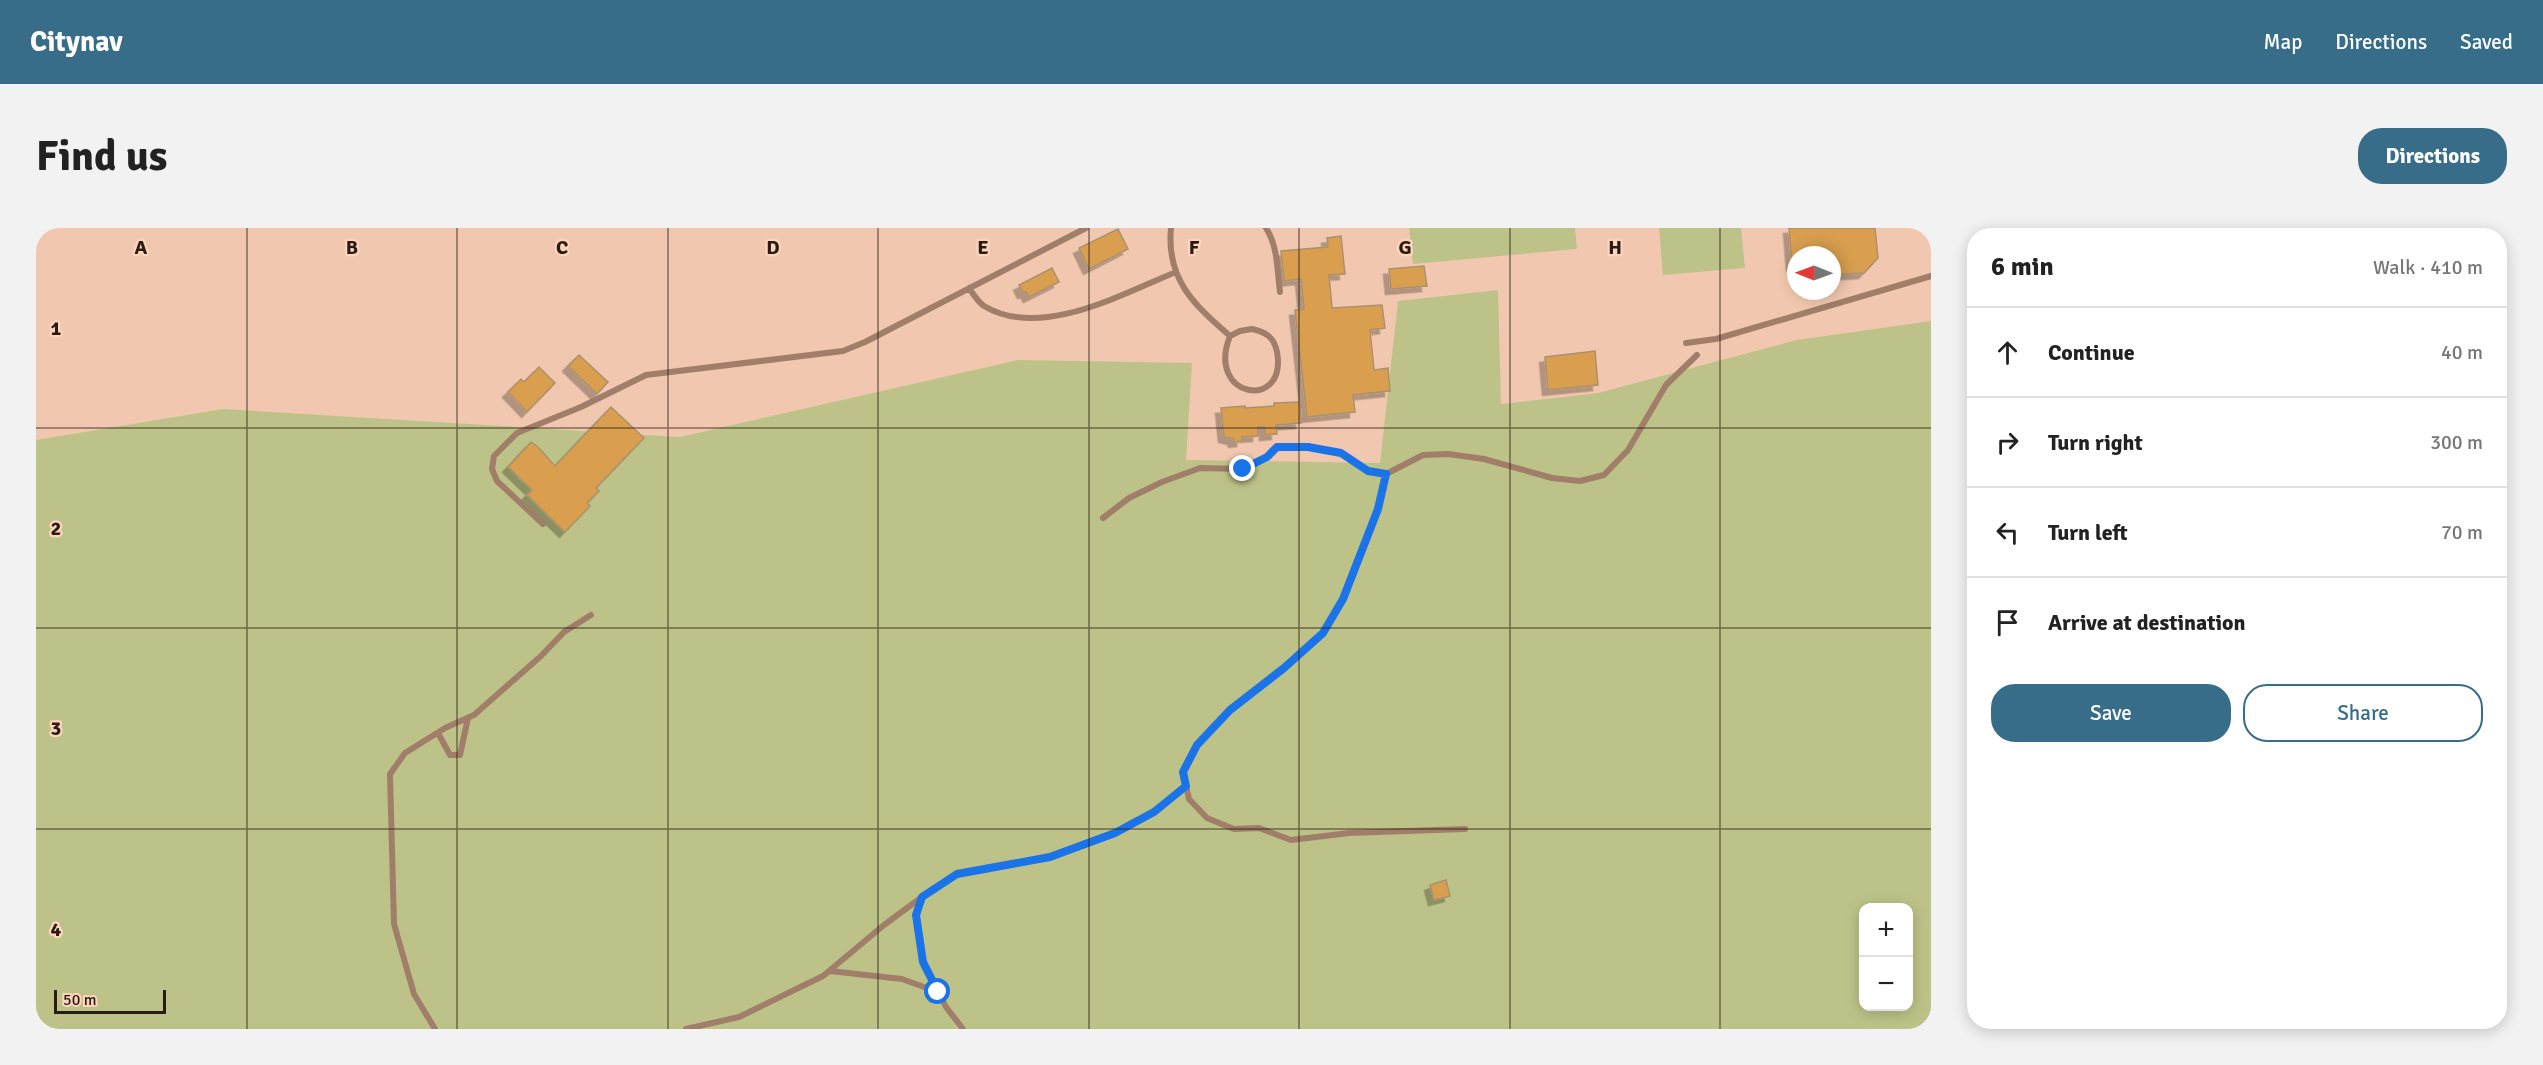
<!DOCTYPE html>
<html lang="en">
<head>
<meta charset="utf-8">
<style>
	body { margin:0; font-family:Signika,sans-serif; background:#f2f2f2; color:#222 }
	.controls { position:absolute; right:18px; bottom:18px; display:grid; overflow:hidden; border-radius:12px; box-shadow:0 3px 15px #0003 }
	.controls button { width:54px; height:54px; display:grid; place-items:center; padding:0; border:0; border-bottom:2px solid #e0e0e0; background:#fff; color:#222; font:30px sans-serif }
	.compass { position:absolute; left:1751px; top:18px; width:54px; height:54px; border-radius:50%; background:#fff; box-shadow:0 3px 15px #0003; rotate:271deg }
	.scale { position:absolute; left:18px; bottom:15px; width:112px; box-sizing:border-box; padding-left:6px; border:3px solid #2a1c12; border-top:0; font-size:16px; line-height:21px; white-space:nowrap; color:#2a1c12; -webkit-text-stroke:4px #ffd5bc; paint-order:stroke }
	.stop { position:absolute; width:18px; height:18px; margin:-14px; border:4px solid #1a73e8; border-radius:50%; background:#fff }
	.stop.end { background:#1a73e8; border-color:#fff; box-shadow:0 2px 6px #0008 }
	.list { margin:0; padding:0; list-style:none }
	h2 { display:flex; justify-content:space-between; align-items:center; height:78px; margin:0; padding:0 24px; font-size:26px }
	h2 small { font-size:20px; font-weight:400; color:#767676 }
	.list li { display:grid; grid-template-columns:39px 1fr auto; gap:18px; align-items:center; box-sizing:border-box; height:90px; padding:0 24px; border-top:2px solid #e0e0e0 }
	.list b { display:block; font-size:22px; white-space:nowrap }
	.list em { font-size:20px; font-style:normal; color:#767676 }
	.actions { display:flex; gap:12px; padding:18px 24px }
	.actions a { flex:1; padding:14px 0; border:2px solid #376d89; border-radius:24px; text-align:center; font-size:21px; color:#376d89 }
	.actions .main { background:#376d89; color:#fff }
	.icon { flex:none; width:33px; height:33px; fill:none; stroke:currentColor; stroke-width:2; stroke-linecap:round; stroke-linejoin:round }
	.map { position:relative; flex:none; width:1895px; height:801px; overflow:hidden; border-radius:24px }
	header { display:flex; align-items:center; gap:36px; box-sizing:border-box; height:84px; padding:0 30px; background:#376d89; color:#fff }
	header strong { font-size:28px }
	nav { display:flex; gap:33px; margin-inline-start:auto; font-size:21px }
	.intro { display:flex; align-items:center; justify-content:space-between; box-sizing:border-box; height:144px; padding:0 36px }
	h1 { margin:0; font-size:42px }
	.button { padding:15px 27px; border-radius:24px; background:#376d89; color:#fff; font-size:21px; font-weight:700 }
	main { display:flex; gap:36px; padding:0 36px }
	aside { flex:1; background:#fff; border-radius:24px; box-shadow:0 3px 15px #0003 }
	.map>svg:first-child { display:block }
	.green { fill:#bdc388; fill-rule:evenodd }
	.building { fill:#d99f50; stroke:#ab906e; stroke-width:1.5; filter:url(#shadow) }
	.lines { fill:none; stroke-linecap:round; stroke-linejoin:round }
	.service { stroke:#a17e69; stroke-width:6 }
	.route { stroke:#1a73e8; stroke-width:8 }
	.grid { fill:none; stroke:#2a1c12; stroke-width:1.5; stroke-opacity:0.55 }
	.grid-label { font-size:20px; text-anchor:middle; font-weight:bold; fill:#2a1c12; stroke:#ffd5bc; stroke-width:4.5; stroke-linejoin:round; paint-order:stroke }
</style>
</head>
<body>
<header>
<strong>Citynav</strong>
<nav><a>Map</a><a>Directions</a><a>Saved</a></nav>
</header>
<div class="intro"><h1>Find us</h1><a class="button">Directions</a></div>
<main>
<div class="map">
<svg width="1895" height="801" viewBox="0 0 1895 801">
	<defs>
		<filter id="shadow"><feDropShadow dx="-5.5" dy="5.5" stdDeviation="0" flood-color="#0004"/></filter>
	</defs>
	<rect width="100%" height="100%" fill="#f1c8af"/>
	<path class="green" d="M1373 0H1539L1541 21 1377 36Z
		M1623 0H1705L1709 40 1627 47Z
		M1462 62 1465 176 1562 165 1761 112 1895 93V801H0V212L187 181 644 209 982 132 1156 135 1150 232 1344 235 1362 73ZM1828 680H1872V778H1828Z"/>
	<path class="building" d="M1753 0H1839L1842 30 1828 45 1796 47V27H1760V40L1756 37Z
		M1082 1 1092 21 1053 41 1043 20Z
		M1305 8 1309 46 1293 47 1296 80 1346 77 1349 100 1334 102 1338 142 1352 140 1354 163 1317 167 1319 184 1271 189 1259 82 1268 81 1265 51 1248 53 1245 23 1292 19 1291 10Z
		M1388 38 1391 58 1355 61 1353 41Z
		M1016 40 1023 54 993 69 990 64 987 65 983 57Z
		M1559 123 1562 157 1512 162 1509 129Z
		M543 127 572 154 561 166 532 138Z
		M503 139 519 155 491 184 472 164 485 151 488 154Z
		M1264 174 1265 195 1240 197 1241 206 1229 207V199H1222V208L1206 209V213L1198 214 1197 211 1188 209 1185 180 1209 178V180L1238 178V175Z
		M575 179 608 210 560 260 563 263 551 275 554 278 529 304 491 267 496 262 472 239 495 214 502 219 519 238Z
		M1410 652 1414 668 1398 672 1394 657Z"/>
	<g class="lines">
		<path class="service" d="M1135 0C1130 51 1158 77 1194 108
			M1230 0C1242 18 1241 42 1244 64
			M933 60C937 66 942 74 948 78 1004 112 1086 66 1140 44
			M1216 101C1230 104 1238 109 1241 124 1252 183 1169 171 1194 108L1204 103Z
			M1650 115 1680 111 1895 48
			M1350 246 1342 281 1307 371 1287 405 1248 440 1194 482 1161 517 1147 544 1153 571 1171 590 1198 601 1223 600 1255 612 1313 605 1429 601
			M1067 290 1093 270 1126 254 1164 240 1207 241 1231 229 1241 219H1272L1305 225 1332 243 1350 246 1387 227 1412 226 1448 231 1516 250 1544 253 1568 247 1592 222 1630 157 1661 127
			M507 296 461 253 456 241 458 228 481 205 545 179 610 147 807 123 829 114 1050 0
			M402 505 414 527H424L432 490
			M794 743 866 751 902 764
			M399 801 378 766 358 696 354 546 369 525 409 500 438 487 505 428 528 404 555 387
			M650 801 703 789 787 748 848 697 886 669
			M927 801 910 779 887 734 880 687 886 669 921 646 1014 629 1079 605 1118 584 1150 558"/>
	</g>
	<g class="lines">
		<path class="route" d="M902 764 887 734 880 687 886 669 921 646 1014 629 1079 605 1118 584 1150 558 1147 544 1161 517 1194 482 1248 440 1287 405 1307 371 1342 281 1350 246 1332 243 1305 225 1272 219H1241L1231 229 1207 241"/>
	</g>
	<path class="grid" d="M211 0V801M421 0V801M632 0V801M842 0V801M1053 0V801M1263 0V801M1474 0V801M1684 0V801M0 200H1895M0 400H1895M0 601H1895"/>
	<g class="grid-label">
		<text x="105" y="26">A</text>
		<text x="316" y="26">B</text>
		<text x="526" y="26">C</text>
		<text x="737" y="26">D</text>
		<text x="947" y="26">E</text>
		<text x="1158" y="26">F</text>
		<text x="1369" y="26">G</text>
		<text x="1579" y="26">H</text>
		<text x="20" y="107">1</text>
		<text x="20" y="307">2</text>
		<text x="20" y="507">3</text>
		<text x="20" y="708">4</text>
	</g>
</svg>
<div class="controls">
<button>+</button>
<button>−</button>
</div>
<svg class="compass" viewBox="-18 -18 36 36"><path d="M0-13l5 13h-10z" fill="#e53935"/><path d="M0 13l5-13h-10z" fill="#767676"/></svg>
<div class="scale">50 m</div>
<div class="stop" style="left:902px;top:764px"></div>
<div class="stop end" style="left:1207px;top:241px"></div>
</div>
<aside>
<h2>6 min<small>Walk · 410 m</small></h2>
<ul class="list">
<li><svg class="icon" aria-label="ahead" viewBox="0 0 24 24"><path d="M12 20V5M6 11l6-6 6 6"/></svg><div><b>Continue</b></div><em>40 m</em></li>
<li><svg class="icon" aria-label="right" viewBox="0 0 24 24"><path d="M7 20v-9h11M14 6l5 5-5 5"/></svg><div><b>Turn right</b></div><em>300 m</em></li>
<li><svg class="icon" aria-label="left" viewBox="0 0 24 24"><path d="M17 20v-9H6M10 6l-5 5 5 5"/></svg><div><b>Turn left</b></div><em>70 m</em></li>
<li><svg class="icon" aria-label="arrive" viewBox="0 0 24 24"><path d="M6 21V4h12l-3 4 3 4H6"/></svg><div><b>Arrive at destination</b></div></li>
</ul>
<div class="actions"><a class="main">Save</a><a>Share</a></div>
</aside>
</main>
</body>
</html>
